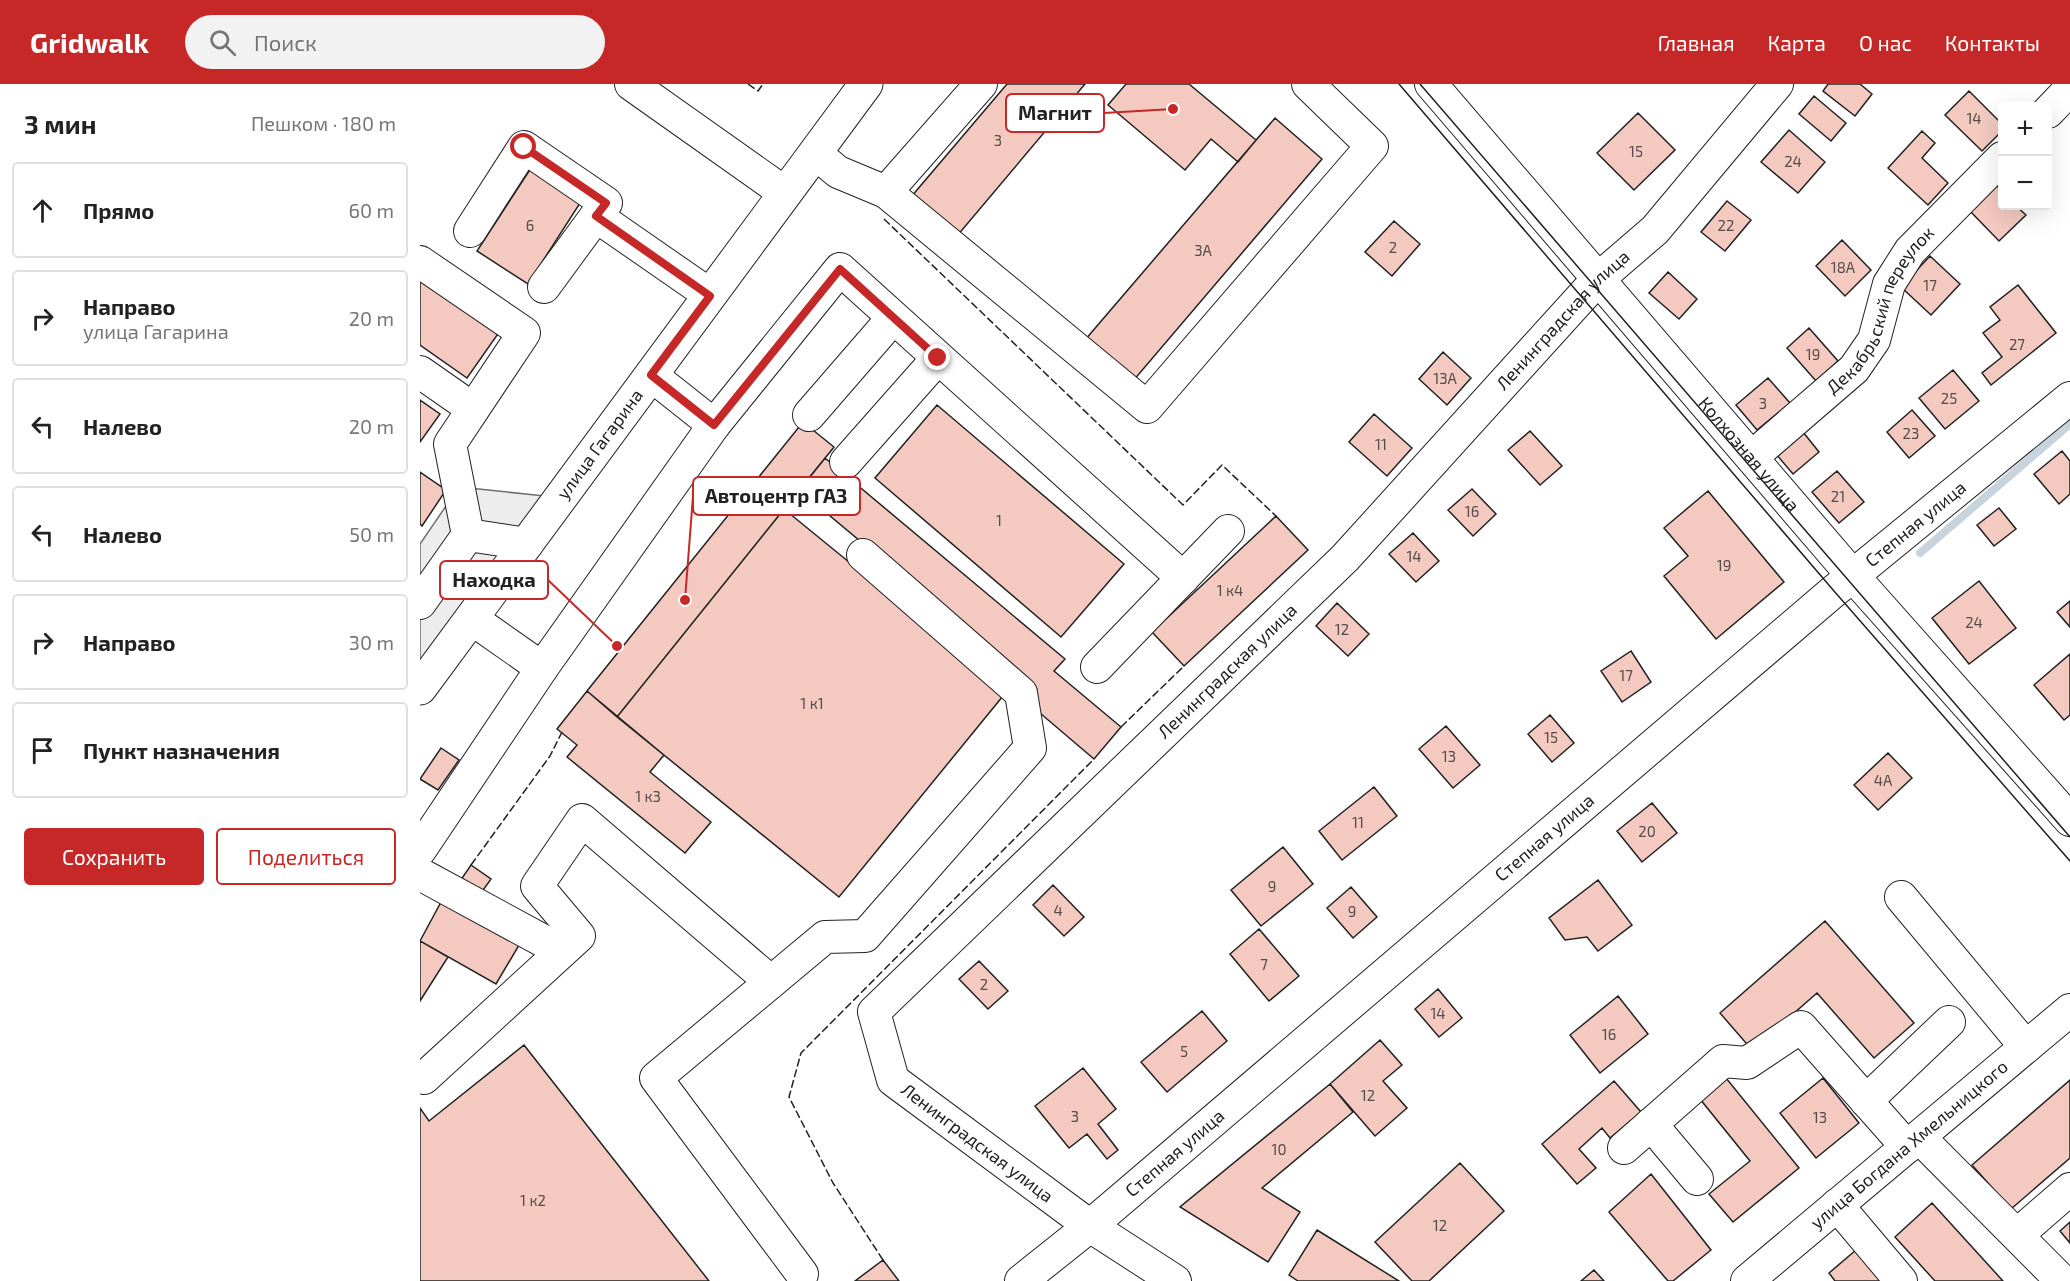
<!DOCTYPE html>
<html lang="ru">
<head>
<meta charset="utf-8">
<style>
	body { margin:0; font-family:"Exo 2",sans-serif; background:#f2f2f2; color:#222 }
	.controls { position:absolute; right:18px; top:18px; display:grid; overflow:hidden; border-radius:6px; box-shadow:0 6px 24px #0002 }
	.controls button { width:54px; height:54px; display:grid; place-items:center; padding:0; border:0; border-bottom:2px solid #e0e0e0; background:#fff; color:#222; font:30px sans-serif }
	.stop { position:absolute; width:18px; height:18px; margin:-14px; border:4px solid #c62828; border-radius:50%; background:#fff }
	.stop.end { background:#c62828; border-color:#fff; box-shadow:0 2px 6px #0008 }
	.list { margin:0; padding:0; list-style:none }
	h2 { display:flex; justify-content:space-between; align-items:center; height:78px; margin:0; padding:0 24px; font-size:26px }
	h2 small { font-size:20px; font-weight:400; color:#767676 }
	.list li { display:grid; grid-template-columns:39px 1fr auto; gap:18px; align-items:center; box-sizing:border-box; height:96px; margin:0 12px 12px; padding:0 12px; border:2px solid #e0e0e0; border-radius:6px }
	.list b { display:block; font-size:22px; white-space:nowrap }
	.list p { margin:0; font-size:20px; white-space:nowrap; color:#767676 }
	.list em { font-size:20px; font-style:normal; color:#767676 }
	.actions { display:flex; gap:12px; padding:18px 24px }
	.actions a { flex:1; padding:14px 0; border:2px solid #c62828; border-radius:6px; text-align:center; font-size:21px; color:#c62828 }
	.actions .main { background:#c62828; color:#fff }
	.icon { flex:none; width:33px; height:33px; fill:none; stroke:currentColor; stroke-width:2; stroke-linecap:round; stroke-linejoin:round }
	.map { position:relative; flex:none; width:1650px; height:1197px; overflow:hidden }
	header { display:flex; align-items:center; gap:36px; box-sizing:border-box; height:84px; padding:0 30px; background:#c62828; color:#fff }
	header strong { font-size:28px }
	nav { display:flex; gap:33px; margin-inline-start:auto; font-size:21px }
	.search { width:420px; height:54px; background:#f2f2f2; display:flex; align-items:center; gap:15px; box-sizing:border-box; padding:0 21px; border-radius:33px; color:#767676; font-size:22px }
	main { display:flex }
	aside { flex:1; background:#fff }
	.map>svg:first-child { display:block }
	.parking { fill:#ededed; stroke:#6f6f6f; stroke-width:1.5 }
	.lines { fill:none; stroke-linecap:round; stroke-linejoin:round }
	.stream { stroke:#c7d3dd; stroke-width:8 }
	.building { fill:#f3c9c0; stroke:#222; stroke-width:1.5 }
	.minor-casing { stroke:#222; stroke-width:34 }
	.major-casing { stroke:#222; stroke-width:35 }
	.minor { stroke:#fff; stroke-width:32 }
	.major { stroke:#fff; stroke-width:33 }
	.tram { stroke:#222; stroke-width:1.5 }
	.fence { stroke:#222; stroke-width:1.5; stroke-dasharray:8 3; stroke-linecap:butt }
	.route { stroke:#c62828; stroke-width:8 }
	.labels { text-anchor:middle; stroke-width:4.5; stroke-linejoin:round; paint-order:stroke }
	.number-label { font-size:15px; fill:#564c4a }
	.street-label { font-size:18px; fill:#222; stroke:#fff }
	.leader { fill:none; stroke:#c62828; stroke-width:2 }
	.callout-dot { fill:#c62828; stroke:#fff; stroke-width:2 }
	.callout { fill:#fff; stroke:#c62828; stroke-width:2 }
	.callout-label { font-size:20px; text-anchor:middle; font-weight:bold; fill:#222 }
</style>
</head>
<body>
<header>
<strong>Gridwalk</strong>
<div class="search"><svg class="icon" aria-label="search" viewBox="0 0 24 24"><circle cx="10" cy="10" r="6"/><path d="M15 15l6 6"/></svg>Поиск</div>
<nav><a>Главная</a><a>Карта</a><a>О нас</a><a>Контакты</a></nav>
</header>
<main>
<aside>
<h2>3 мин<small>Пешком · 180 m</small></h2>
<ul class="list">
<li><svg class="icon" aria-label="ahead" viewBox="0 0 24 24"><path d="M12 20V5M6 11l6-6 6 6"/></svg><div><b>Прямо</b></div><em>60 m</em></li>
<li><svg class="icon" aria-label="right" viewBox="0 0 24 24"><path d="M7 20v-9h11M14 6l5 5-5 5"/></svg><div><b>Направо</b><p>улица Гагарина</p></div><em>20 m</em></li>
<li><svg class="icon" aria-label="left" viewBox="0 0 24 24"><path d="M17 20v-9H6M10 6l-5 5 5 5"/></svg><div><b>Налево</b></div><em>20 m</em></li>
<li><svg class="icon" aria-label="left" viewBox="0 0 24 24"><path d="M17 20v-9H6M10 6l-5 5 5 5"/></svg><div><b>Налево</b></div><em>50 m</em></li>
<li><svg class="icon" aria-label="right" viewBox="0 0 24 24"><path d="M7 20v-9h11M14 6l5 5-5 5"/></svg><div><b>Направо</b></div><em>30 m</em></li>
<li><svg class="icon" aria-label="arrive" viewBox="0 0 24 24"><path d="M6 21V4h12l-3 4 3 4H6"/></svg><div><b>Пункт назначения</b></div></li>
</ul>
<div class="actions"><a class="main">Сохранить</a><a>Поделиться</a></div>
</aside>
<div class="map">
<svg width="1650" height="1197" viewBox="0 0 1650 1197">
	<rect width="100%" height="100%" fill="#fff"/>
	<path class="parking" d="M39 403 125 412 0 581V460Z"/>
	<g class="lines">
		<path class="stream" d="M1500 469 1650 340"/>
	</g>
	<path class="building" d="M587 0H665L537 152 491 113Z
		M706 0H769L836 56 818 78 791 55 765 86 688 21Z
		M1408 0H1440L1452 10 1435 32 1403 7Z
		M1549 7 1582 40V47L1562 67 1525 31Z
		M1394 12 1426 39 1411 57 1379 30Z
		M1218 29 1255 66 1214 106 1177 69Z
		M855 34 902 75 713 297 665 256Z
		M1369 46 1405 78 1378 109 1341 78Z
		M1502 47 1515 59 1502 74 1528 99 1508 121 1468 84Z
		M111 84 162 116 108 200 57 167Z
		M1575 100 1582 107V122H1596L1606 131 1579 157 1549 126Z
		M1307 117 1331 136 1305 167 1281 148Z
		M974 137 1000 160 972 192 945 168Z
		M1422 156 1451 186 1425 212 1396 182Z
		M1510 172 1540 200 1511 231 1481 203Z
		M1248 188 1277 215 1259 235 1229 209Z
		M0 191 80 247 47 294 0 261Z
		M1598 201 1636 249 1571 301 1562 289 1582 273 1563 249 1580 236 1570 223Z
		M1389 244 1418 277 1396 297 1367 264Z
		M1023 268 1051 294 1027 321 999 295Z
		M1533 286 1559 317 1525 345 1499 314Z
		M1348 294 1370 319 1337 346 1316 321Z
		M0 316 20 330 0 358Z
		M517 321 704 480 641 553 455 394Z
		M1492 326 1515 352 1489 374 1467 348Z
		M954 330 992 364 967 392 929 358Z
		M383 338 414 363 197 633 167 607Z
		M1110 347 1142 382 1120 401 1088 366Z
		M1383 348 1399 368 1373 390 1356 370Z
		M1642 367 1650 377V410L1639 420 1614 390Z
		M405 374 645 575 634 587 701 643 674 675 607 618 617 605 379 406Z
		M1417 387 1444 418 1419 439 1392 408Z
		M0 388 26 406 2 442 0 440Z
		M1052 405 1076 430 1053 452 1028 426Z
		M1288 407 1364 498 1296 555 1244 492 1268 472 1244 444Z
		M1579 424 1596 445 1574 462 1557 441Z
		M364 425 587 607 419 813 197 633Z
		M856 432 888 466 764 582 732 548Z
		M993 449 1019 477 996 498 969 470Z
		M1559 497 1596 544 1549 580 1512 534Z
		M1650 517V543L1637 528Z
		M917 519 949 550 928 572 896 542Z
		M1211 567 1231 598 1202 618 1181 587Z
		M1650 570V631L1644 636 1614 601Z
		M167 607 244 671 230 688 291 738 265 769 147 673 157 661 137 645Z
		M1130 631 1154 659 1132 678 1108 650Z
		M1026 642 1060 681 1033 704 999 665Z
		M21 664 39 676 18 706 0 695Z
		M1468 669 1492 694 1458 726 1434 701Z
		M954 703 977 732 922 776 899 747Z
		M1232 719 1257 749 1222 778 1197 747Z
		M863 763 893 800 841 842 811 806Z
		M51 781 71 795 59 812 40 797Z
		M1178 796 1212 841 1178 867 1167 853 1145 856 1129 834Z
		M633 801 664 833 644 852 613 821Z
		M931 803 957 833 933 854 907 824Z
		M27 807 105 851 76 900 0 857Z
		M1405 837 1494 939 1454 974 1397 909 1332 966 1300 929Z
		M839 845 879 892 849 917 810 870Z
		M0 857 28 873 0 917Z
		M559 877 588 907 568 925 539 895Z
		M1018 905 1042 934 1019 953 995 925Z
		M1198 912 1228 950 1180 989 1150 951Z
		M782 927 807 957 747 1008 721 978Z
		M960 956 982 981 963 997 987 1024 955 1052 910 1000Z
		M104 961 289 1197H0V1024L9 1037Z
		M663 984 696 1025 678 1040 698 1066 687 1075 667 1050 649 1064 615 1022Z
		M1306 994 1379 1084 1313 1138 1289 1110 1330 1077 1280 1015Z
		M1403 994 1439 1039 1396 1074 1360 1029Z
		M1650 996V1074L1591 1125 1552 1081Z
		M1194 997 1221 1028 1190 1054 1182 1044 1159 1065 1176 1084 1157 1100 1122 1060Z
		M910 1000 933 1028 842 1104 880 1128 848 1178 760 1123Z
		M1040 1079 1084 1127 1009 1197H992L955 1158Z
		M1231 1090 1291 1166 1253 1197H1248L1189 1128Z
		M1512 1119 1583 1197H1515L1475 1153Z
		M1650 1138V1159L1640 1147Z
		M897 1146 979 1197H878L869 1191Z
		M1436 1166 1463 1197H1415L1409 1189Z
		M463 1176 479 1197H435Z
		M1174 1186 1184 1197H1161Z"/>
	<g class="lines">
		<g class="minor-casing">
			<g id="minor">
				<path d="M211 0 365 109"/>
				<path id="s1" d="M1011 0 1433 492 1650 736"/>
				<path d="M1628 28 1650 5"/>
				<path d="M395 69 418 88 466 108 727 323 952 62 888 0"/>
				<path d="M466 108 561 0"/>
				<path d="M50 147 104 63 186 119 176 132"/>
				<path d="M0 178 104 249 30 360 48 451"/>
				<path d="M124 203 176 132 290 211"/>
				<path d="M0 288 53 325"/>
				<path d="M231 291 294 341"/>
				<path d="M389 331 473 234"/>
				<path id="s2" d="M1333 372 1434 285 1454 256 1469 200 1490 167 1582 74"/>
				<path d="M426 378 518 274"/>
				<path d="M0 519 48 451 107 460"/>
				<path d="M52 535 122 584"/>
				<path d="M677 583 808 447"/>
				<path d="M0 766 122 584 294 341 420 185 763 494"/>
				<path d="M0 790 142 867"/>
				<path d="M1481 813 1606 963"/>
				<path d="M4 994 159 852 117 802 162 736 351 898"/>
				<path d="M1446 1017 1529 938"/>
				<path d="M1231 1040 1277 1095"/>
				<path d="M1499 1053 1642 1197"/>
				<path d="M1204 1064 1303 977 1327 979 1381 943 1487 1063"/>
				<path d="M1417 1121 1481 1197"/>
				<path d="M1597 1151 1650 1105"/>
				<path d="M382 1190 236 994 405 853 445 852 610 664 601 609 443 471"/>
				<path id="s3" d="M601 1197 670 1142 1414 507 1650 314"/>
				<path id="s4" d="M755 1197 670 1142 473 996 454 928 925 474 1178 195 1235 146 1357 0"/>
				<path id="s5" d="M1327 1197 1650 926"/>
			</g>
		</g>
		<g class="major-casing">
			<g id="major">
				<path id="s6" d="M0 604 446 0"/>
			</g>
		</g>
		<use href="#minor" class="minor"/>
		<use href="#major" class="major"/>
		<path class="tram" d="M979 0 1414 507 1650 777
			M1000 0 1650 753"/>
		<path class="fence" d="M328 0 338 7 343 0
			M464 135 763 421 802 381 856 432
			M701 643 764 582
			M51 781 130 672 142 648
			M463 1176 413 1099 369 1013 381 969 674 675"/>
	</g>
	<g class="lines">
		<path class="route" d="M104 63 186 119 176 132 290 212 231 291 294 341 420 185 518 274"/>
	</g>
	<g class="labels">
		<g class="number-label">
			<text x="1554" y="40">14</text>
			<text x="578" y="62">3</text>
			<text x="1216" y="73">15</text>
			<text x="1373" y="83">24</text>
			<text x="110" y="147">6</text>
			<text x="1306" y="147">22</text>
			<text x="973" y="169">2</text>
			<text x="783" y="172">3А</text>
			<text x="1423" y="189">18А</text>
			<text x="1510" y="207">17</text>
			<text x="1597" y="266">27</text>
			<text x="1393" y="276">19</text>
			<text x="1025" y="300">13А</text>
			<text x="1529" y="320">25</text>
			<text x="1343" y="325">3</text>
			<text x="1491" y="355">23</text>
			<text x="961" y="366">11</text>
			<text x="1418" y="418">21</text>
			<text x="1052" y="433">16</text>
			<text x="579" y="442">1</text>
			<text x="994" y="478">14</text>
			<text x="1304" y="487">19</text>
			<text x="810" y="512">1 к4</text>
			<text x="1554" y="544">24</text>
			<text x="922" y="551">12</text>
			<text x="1206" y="597">17</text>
			<text x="392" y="625">1 к1</text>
			<text x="1131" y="659">15</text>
			<text x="1029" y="678">13</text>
			<text x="1463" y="702">4А</text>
			<text x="228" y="718">1 к3</text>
			<text x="938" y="744">11</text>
			<text x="1227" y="753">20</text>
			<text x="852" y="808">9</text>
			<text x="638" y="832">4</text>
			<text x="932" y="833">9</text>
			<text x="844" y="886">7</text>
			<text x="564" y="906">2</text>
			<text x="1018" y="935">14</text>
			<text x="1189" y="956">16</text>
			<text x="764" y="973">5</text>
			<text x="948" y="1017">12</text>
			<text x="655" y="1038">3</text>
			<text x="1400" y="1039">13</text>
			<text x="859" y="1071">10</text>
			<text x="113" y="1122">1 к2</text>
			<text x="1020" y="1147">12</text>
		</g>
		<g class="street-label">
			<text dy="6" stroke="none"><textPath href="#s2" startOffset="198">Декабрьский переулок</textPath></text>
			<text dy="6" stroke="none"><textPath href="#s4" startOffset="1394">Ленинградская улица</textPath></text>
			<text dy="6" stroke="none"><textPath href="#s6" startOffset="303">улица Гагарина</textPath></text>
			<text dy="6" stroke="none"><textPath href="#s1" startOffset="488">Колхозная улица</textPath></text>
			<text dy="6" stroke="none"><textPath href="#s3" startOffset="1172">Степная улица</textPath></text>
			<text dy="6" stroke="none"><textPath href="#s4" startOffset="908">Ленинградская улица</textPath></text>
			<text dy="6" stroke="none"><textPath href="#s3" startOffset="686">Степная улица</textPath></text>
			<text transform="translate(557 1059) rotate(37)" y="6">Ленинградская улица</text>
			<text dy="6" stroke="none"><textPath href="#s5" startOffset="212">улица Богдана Хмельницкого</textPath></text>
			<text dy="6" stroke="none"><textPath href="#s3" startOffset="200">Степная улица</textPath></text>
		</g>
	</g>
	<path class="leader" d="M753 25L684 29M265 516L273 412M197 562L128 496"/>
	<g class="callout-dot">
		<circle cx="753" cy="25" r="6"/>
		<circle cx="265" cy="516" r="6"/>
		<circle cx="197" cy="562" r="6"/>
	</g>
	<g class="callout">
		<rect x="586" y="10" width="98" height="38" rx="6"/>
		<rect x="273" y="393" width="167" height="38" rx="6"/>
		<rect x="20" y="477" width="108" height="38" rx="6"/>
	</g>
	<g class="callout-label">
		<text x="635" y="36">Магнит</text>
		<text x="356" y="419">Автоцентр ГАЗ</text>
		<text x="74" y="503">Находка</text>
	</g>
</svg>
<div class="controls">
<button>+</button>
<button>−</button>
</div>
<div class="stop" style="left:104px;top:63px"></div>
<div class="stop end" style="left:518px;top:274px"></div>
</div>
</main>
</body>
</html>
